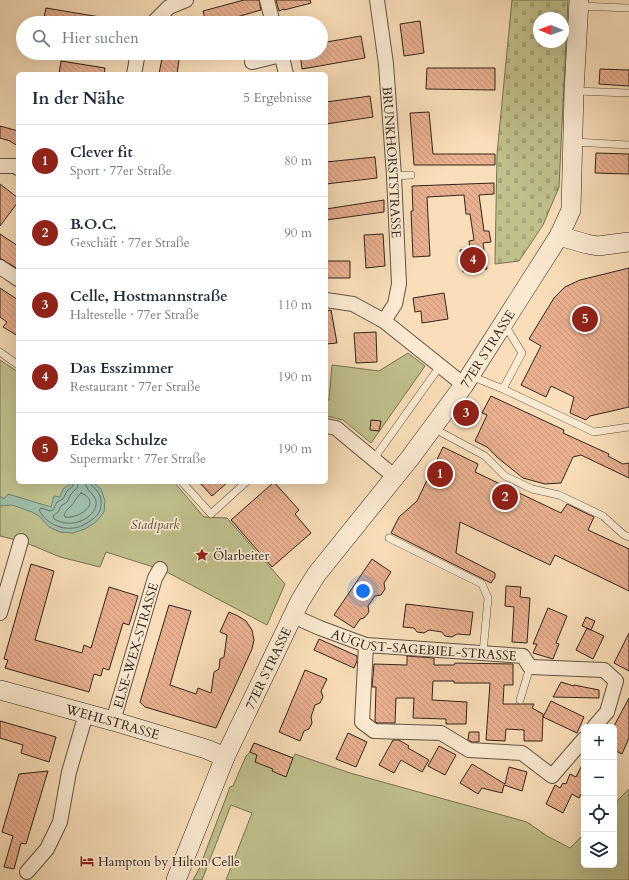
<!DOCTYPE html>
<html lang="de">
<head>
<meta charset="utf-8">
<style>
	body { margin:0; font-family:Cardo,serif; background:#f2f2f3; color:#1f2937 }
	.controls { position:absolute; right:12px; bottom:12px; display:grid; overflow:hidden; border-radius:6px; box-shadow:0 4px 16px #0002 }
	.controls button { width:36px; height:36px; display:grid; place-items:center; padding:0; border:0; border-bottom:1px solid #e0e1e3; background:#fff; color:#1f2937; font:20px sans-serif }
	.compass { position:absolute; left:533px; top:12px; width:36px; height:36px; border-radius:50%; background:#fff; box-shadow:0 4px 16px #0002; rotate:271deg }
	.you { position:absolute; left:363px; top:591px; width:14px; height:14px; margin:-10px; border:3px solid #fff; border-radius:50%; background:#1a73e8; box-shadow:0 0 0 6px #1a73e833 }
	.badge { display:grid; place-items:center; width:26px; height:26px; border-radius:50%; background:#8f2418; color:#fff; font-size:13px; font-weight:700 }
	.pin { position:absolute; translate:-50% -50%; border:2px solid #fff; box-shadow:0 1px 4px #0006 }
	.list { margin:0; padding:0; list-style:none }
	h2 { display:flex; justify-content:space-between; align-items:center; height:52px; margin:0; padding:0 16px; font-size:17px }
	h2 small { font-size:13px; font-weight:400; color:#747a83 }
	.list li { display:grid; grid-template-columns:26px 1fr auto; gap:12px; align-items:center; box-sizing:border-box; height:72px; padding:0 16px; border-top:1px solid #e0e1e3 }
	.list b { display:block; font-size:15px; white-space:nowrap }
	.list p { margin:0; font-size:13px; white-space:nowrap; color:#747a83 }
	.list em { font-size:13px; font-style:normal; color:#747a83 }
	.icon { flex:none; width:22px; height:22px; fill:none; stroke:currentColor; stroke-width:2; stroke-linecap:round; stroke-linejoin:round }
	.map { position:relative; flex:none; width:629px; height:880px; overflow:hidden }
	.search { position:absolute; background:#fff; box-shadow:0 4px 16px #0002; left:16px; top:16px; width:312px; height:44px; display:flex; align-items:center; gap:10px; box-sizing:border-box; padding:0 14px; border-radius:22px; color:#747a83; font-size:15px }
	.panel { position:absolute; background:#fff; box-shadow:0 4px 16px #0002; left:16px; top:72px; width:312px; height:412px; border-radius:6px }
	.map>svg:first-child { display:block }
	.green { fill:#c0c08d; stroke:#787254 }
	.cemetery { fill:url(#cemetery-stones); stroke:#787254; fill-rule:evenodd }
	.water { fill:#9fbda9; stroke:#738071 }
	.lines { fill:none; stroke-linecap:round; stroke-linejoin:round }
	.shore { stroke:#687162; stroke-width:1 }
	.building { fill:url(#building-back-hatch); stroke:#30251c }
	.lane-casing { stroke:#625343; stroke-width:8 }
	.street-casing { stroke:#625343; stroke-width:16 }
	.secondary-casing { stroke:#30251c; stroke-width:20 }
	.lane { stroke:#fbead2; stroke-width:7 }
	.street { stroke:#fbead2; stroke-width:14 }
	.secondary { stroke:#fbead2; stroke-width:19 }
	.labels { text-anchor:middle; stroke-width:3.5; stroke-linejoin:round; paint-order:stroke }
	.street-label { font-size:13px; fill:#30251c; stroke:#fbead2 }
	.park-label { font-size:13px; font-style:italic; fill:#544c38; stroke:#fbead2 }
	.poi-label { font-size:13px; fill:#30251c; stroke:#fbead2; text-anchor:start }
</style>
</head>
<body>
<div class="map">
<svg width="629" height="880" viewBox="0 0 629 880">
	<defs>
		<pattern id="cemetery-stones" width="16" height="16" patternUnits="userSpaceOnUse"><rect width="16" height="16" fill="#c0c08d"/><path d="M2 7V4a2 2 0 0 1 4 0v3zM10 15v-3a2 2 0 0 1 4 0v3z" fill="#a5a579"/></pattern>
		<pattern id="building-back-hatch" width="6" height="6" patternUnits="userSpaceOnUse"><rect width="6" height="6" fill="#e9b090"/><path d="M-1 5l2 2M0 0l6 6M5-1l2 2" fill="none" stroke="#c8977c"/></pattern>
	</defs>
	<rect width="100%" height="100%" fill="#f9deb9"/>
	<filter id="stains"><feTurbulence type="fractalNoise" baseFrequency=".005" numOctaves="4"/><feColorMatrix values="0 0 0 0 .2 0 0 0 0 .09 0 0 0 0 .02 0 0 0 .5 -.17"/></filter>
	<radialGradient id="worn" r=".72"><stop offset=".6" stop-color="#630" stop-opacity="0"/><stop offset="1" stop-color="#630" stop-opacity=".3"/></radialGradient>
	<path class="green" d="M408 353 425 366 371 443 343 420 326 416V400H329L332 365 379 371Z
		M0 360 18 372V482H174L204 517 227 518 285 584 267 625 163 570 106 552 100 567 60 557 24 542 0 536Z
		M254 743 293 758 295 754 350 773 527 822 547 836 570 848 584 834V865H614V804L629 789V880H226L252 813 231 805 202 880H193L199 869 230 787 233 786 246 756 250 752Z"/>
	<path class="cemetery" d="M512 0H568L559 187 543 225 519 261 495 264 497 154ZM539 18H563V42H539Z"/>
	<path class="water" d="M73 482H92L101 489 105 501 104 512 96 522 85 529 73 533 60 532 49 527 39 516 32 512 12 505 0 506V496L4 499 8 494 51 507 54 496 60 497 63 489Z"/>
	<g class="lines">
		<path class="shore" d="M73 482V486L67 491 63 499 57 502 53 510 50 511 41 508 39 510C48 527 70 534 87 523 92 520 98 516 100 510 102 504 101 497 98 492 95 487 91 487 90 482
			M79 482 77 488 71 494 67 502 61 506 58 512 53 516 54 519C60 522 66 524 73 523 83 522 98 513 96 501 94 493 86 491 85 482
			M81 493C103 502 80 519 65 517L64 515C66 511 67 510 70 507 75 502 76 498 81 493Z"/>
	</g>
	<path class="building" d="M244 0H259L261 10 216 23H206L203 11Z
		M276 0H310L311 3 284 10V9L279 11Z
		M46 8 106 18 105 23H43Z
		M420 21 424 53 404 56 400 24Z
		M361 36 365 58 302 69 300 53H321V43Z
		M163 53H180L177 74H159Z
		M61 61 105 68 104 74H59Z
		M427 68H495V90L426 89Z
		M600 69 629 70V86L599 84Z
		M370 96 373 117 326 124V102Z
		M429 112 433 154H495V165H414L410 113Z
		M0 126 18 131V146L10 141 0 138Z
		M596 153 629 154V174L595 173Z
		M375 157 377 178 326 184V162Z
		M494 183V194L479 195 484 231H489L491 242 483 243 487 269 463 272 460 250 470 249 469 241 474 240 470 214H466L464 195 427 197 430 256 413 257 411 211H413L412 186Z
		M0 184 18 198V202L0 226Z
		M384 200V212L326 220V209Z
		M0 234 18 246V269L0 258Z
		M383 234 385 266 366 268 364 235Z
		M326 261H350V278H326Z
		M629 268V407L590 416 586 420 570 413 574 397 551 386 546 397 521 385 541 346 529 339 554 298 565 287 580 280Z
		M0 288 18 300V336L3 327 7 322 0 317Z
		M444 293 448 319 422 323 421 311 415 312 413 298Z
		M331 310 337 343 326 344V311Z
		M376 332 377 362 356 363 354 333Z
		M491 396 564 430 563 433 609 454 608 456 623 464 629 463V478L581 455 573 457 561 483 545 484 523 478 498 458 487 447 475 441 487 415 482 413Z
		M371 420 381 421 379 431 370 430Z
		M443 447 478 464 475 472 561 513 567 504 594 517 588 530 629 549V591L555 555 550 565 460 522 456 553 495 573V577L491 583 391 533 399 517 417 501Z
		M199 482H228L212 496Z
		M274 482 299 510 295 514 311 533 272 567 231 520Z
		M372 559 391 572 384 583 385 589 381 595 375 596 368 606 369 612 364 618 360 619 354 628 334 615Z
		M31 564 54 571 35 640 82 653 84 645 91 648 109 587 138 596 129 625 123 623 109 670 103 668 101 676 94 674 89 692 5 668 8 660 4 659Z
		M506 586 521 587 520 597 530 598 527 643 512 642 514 607 505 606Z
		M406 604 473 612 470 635 457 634 452 637 445 636 442 632 429 630 424 633 417 632 414 628 403 627Z
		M169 605 191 611 170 685 196 694 198 688 211 693 214 672 219 669 220 659 224 657 227 635 220 632 229 612 238 616 246 621 252 630 254 640 252 649 216 728 145 707 140 702Z
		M548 608 567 616 556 643 559 644 553 659 533 653 537 644H533Z
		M586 617 595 621 591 630 582 626Z
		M587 628 604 636 593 659 576 650Z
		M629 633V671L614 663Z
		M319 639 357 656V661L354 668 314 650Z
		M407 656 434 658V665H454L455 663 513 664V685H504L503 704H534L532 708 543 714V717L551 701 584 717 577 733 543 717 542 741H524V730L506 729 505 741 486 740 490 683H454V681H433L432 700 467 702 466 724H446V719L413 718 414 698H396L395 723H377L375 721 376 687H372L374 664 407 665Z
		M305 670 327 679 321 691 323 697 320 703 315 705 311 717 312 723 309 729 304 731 300 741 279 732Z
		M561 682 574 686V685L599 690V698L553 697Z
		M629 698V738L622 754 614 750V726Z
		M0 721 56 737 49 762 21 753 23 745 0 738Z
		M469 732H479V742H472L468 740Z
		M348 733 367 742 356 767 336 759Z
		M393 740H399L409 746 408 748 429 760 422 772 401 760 394 773 379 765Z
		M254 743 293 758 286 777 272 771 273 769 255 762 257 755 250 752Z
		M439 746 456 755 445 775 428 766Z
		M584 761V789L579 798 572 794 563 813 546 804 555 785 560 788 563 783 566 784 570 774 576 777Z
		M472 764 505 784 509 767 527 772 522 791 504 785 502 793 482 788 478 794 460 783Z
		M48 771 26 844 21 843 14 869 4 867 13 836 2 832 19 774Z"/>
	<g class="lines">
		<g class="lane-casing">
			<path id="lane" d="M579 6 629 8
				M575 91 629 93
				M574 142 629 145
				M394 176 411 175
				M0 352 18 365
				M471 376 503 389 522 353 505 325
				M503 389 594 432 629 427
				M433 428 485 456 505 476 532 489 559 495 603 516 624 535 629 537
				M373 460 440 366
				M182 482 211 514 246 482
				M389 538 482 584 488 598 483 653
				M520 700 530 667"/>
		</g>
		<g class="street-casing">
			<g id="street">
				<path d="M267 0 273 23"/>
				<path id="s1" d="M377 0 386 64 394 176 399 284 395 304 384 321"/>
				<path d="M153 23 169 7 186 0"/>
				<path d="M281 53 286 74"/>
				<path d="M252 62 281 55"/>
				<path d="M134 74 138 53"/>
				<path d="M0 166H15L18 168"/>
				<path d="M0 267 18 279"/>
				<path d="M326 300 353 304 384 321 464 385"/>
				<path d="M326 426 336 428 395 477"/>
				<path d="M0 613 21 541"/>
				<path id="s2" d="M293 616 320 628 366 645 523 656 530 667 604 670 616 681 607 712 594 727"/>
				<path d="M366 645 362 722 374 731 441 733 469 750 522 753 552 776 584 739"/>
				<path id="s3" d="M113 721 155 578 160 569"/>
				<path d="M27 872 47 849 60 822 69 772 86 714"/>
			</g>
		</g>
		<g class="secondary-casing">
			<g id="secondary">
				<path d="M559 236 587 244 598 246 629 242"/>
				<path id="s4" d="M0 690 113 721 206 749 225 757"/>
				<path id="s5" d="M176 880 225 757 300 601 316 575 410 458 464 385 559 236 571 210 574 91 579 0"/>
			</g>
		</g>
		<use href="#lane" class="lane"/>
		<use href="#street" class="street"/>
		<use href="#secondary" class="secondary"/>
	</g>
	<defs>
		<g id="sight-bare" transform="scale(1.08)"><path d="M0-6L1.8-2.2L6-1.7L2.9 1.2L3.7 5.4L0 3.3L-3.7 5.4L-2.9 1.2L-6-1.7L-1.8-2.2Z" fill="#8f2418" stroke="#fbead2" stroke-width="2.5" paint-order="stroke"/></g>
		<g id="hotel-bare" transform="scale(1.08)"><path d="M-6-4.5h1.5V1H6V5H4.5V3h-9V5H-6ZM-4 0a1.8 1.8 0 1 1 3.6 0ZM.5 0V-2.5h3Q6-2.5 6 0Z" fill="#8f2418" stroke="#fbead2" stroke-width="2.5" paint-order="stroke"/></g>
	</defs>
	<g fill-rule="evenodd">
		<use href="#sight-bare" x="202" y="555"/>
		<use href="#hotel-bare" x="87" y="861"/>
	</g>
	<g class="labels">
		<g class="street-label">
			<text dy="5" stroke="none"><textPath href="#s1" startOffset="163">BRUNKHORSTSTRASSE</textPath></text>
			<text dy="5" stroke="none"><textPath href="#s5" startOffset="620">77ER STRASSE</textPath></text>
			<text dy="5" stroke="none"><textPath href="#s2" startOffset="136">AUGUST-SAGEBIEL-STRASSE</textPath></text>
			<text dy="5" stroke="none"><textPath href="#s3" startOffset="79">ELSE-WEX-STRASSE</textPath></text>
			<text dy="5" stroke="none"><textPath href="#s5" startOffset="231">77ER STRASSE</textPath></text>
			<text dy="5" stroke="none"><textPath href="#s4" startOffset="117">WEHLSTRASSE</textPath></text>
		</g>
		<g class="park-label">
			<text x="155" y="529">Stadtpark</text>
		</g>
		<g class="poi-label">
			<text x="213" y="560">Ölarbeiter</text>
			<text x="98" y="866">Hampton by Hilton Celle</text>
		</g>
	</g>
	<rect width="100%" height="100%" filter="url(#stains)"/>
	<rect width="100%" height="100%" fill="url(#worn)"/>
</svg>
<div class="controls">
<button>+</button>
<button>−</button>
<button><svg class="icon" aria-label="locate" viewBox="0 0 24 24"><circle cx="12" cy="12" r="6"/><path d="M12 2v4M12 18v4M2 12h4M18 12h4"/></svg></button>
<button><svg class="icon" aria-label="layers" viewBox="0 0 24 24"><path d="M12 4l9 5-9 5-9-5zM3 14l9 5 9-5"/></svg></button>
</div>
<svg class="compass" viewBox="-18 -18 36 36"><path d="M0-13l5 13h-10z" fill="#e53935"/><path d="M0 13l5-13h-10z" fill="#747a83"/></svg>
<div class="you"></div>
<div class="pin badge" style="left:440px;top:474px">1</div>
<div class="pin badge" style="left:505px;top:497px">2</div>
<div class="pin badge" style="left:466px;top:413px">3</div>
<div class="pin badge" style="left:473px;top:260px">4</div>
<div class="pin badge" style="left:585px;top:319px">5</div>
<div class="search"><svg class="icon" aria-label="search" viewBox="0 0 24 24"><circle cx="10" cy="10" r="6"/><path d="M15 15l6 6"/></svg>Hier suchen</div>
<section class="panel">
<h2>In der Nähe<small>5 Ergebnisse</small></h2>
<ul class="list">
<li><span class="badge">1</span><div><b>Clever fit</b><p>Sport · 77er Straße</p></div><em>80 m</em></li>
<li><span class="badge">2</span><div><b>B.O.C.</b><p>Geschäft · 77er Straße</p></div><em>90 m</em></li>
<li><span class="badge">3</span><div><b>Celle, Hostmannstraße</b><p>Haltestelle · 77er Straße</p></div><em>110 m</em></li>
<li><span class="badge">4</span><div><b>Das Esszimmer</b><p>Restaurant · 77er Straße</p></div><em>190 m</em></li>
<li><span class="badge">5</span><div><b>Edeka Schulze</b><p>Supermarkt · 77er Straße</p></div><em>190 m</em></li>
</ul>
</section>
</div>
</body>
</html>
